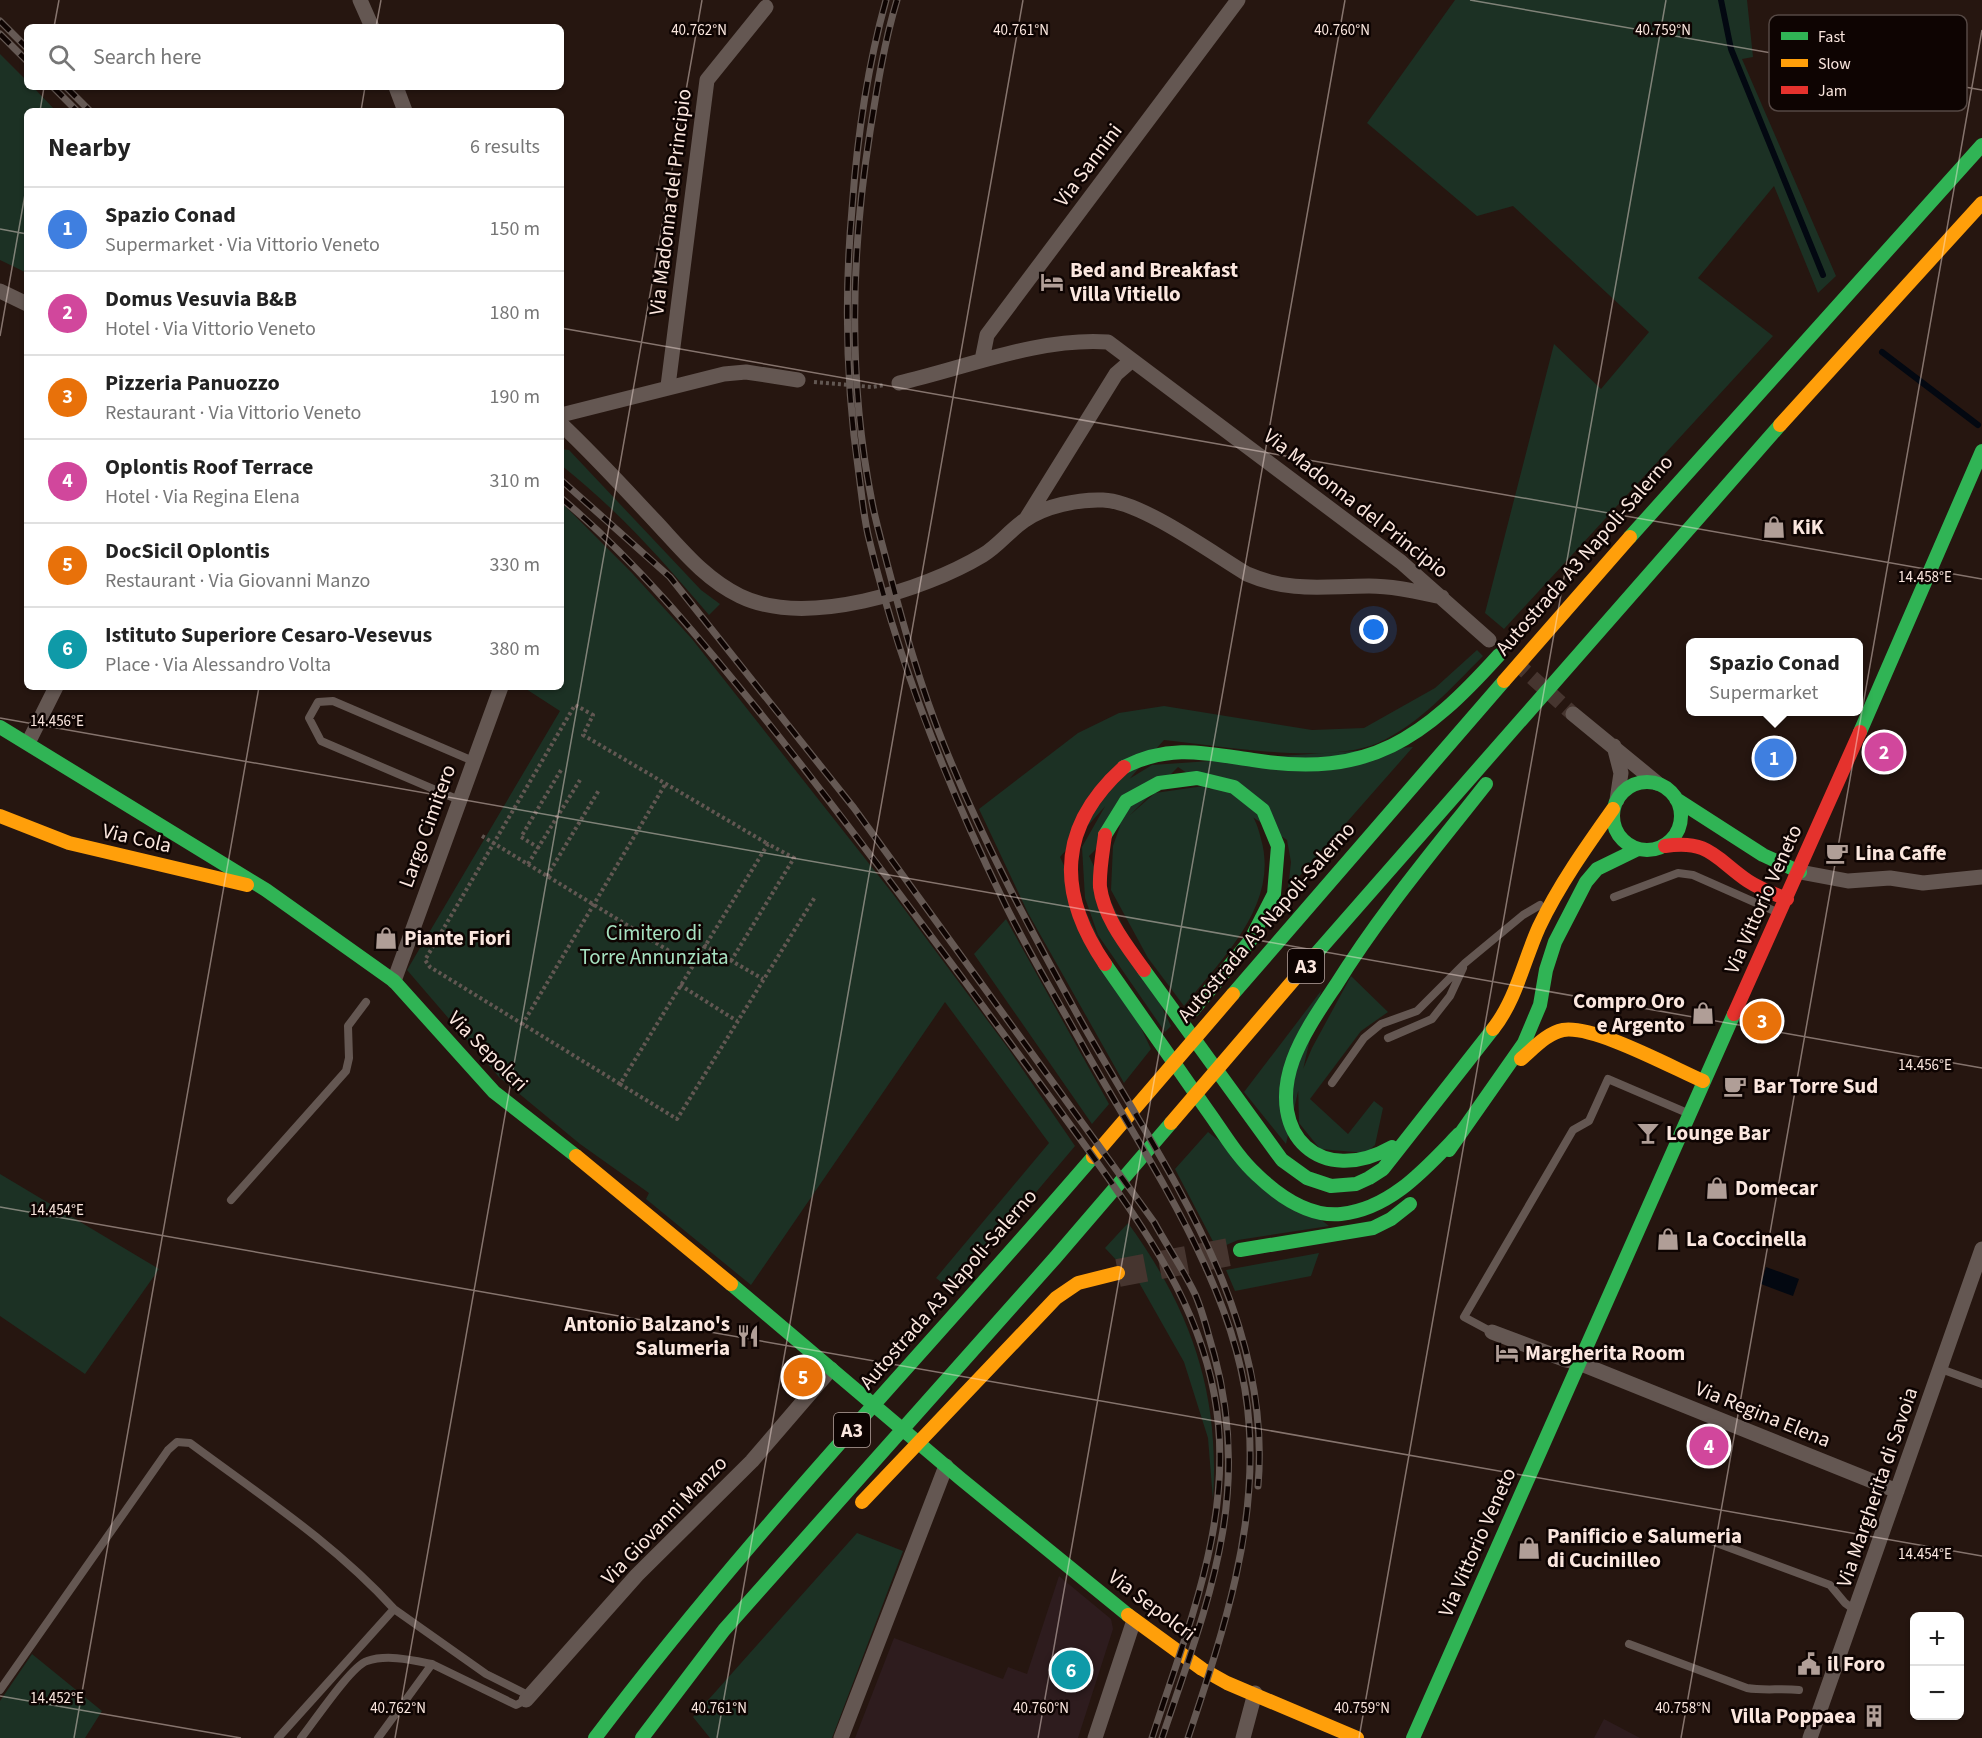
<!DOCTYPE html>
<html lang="en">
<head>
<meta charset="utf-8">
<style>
	body { margin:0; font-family:"Source Sans 3",sans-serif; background:#f2f2f2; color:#222 }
	.controls { position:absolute; right:18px; bottom:18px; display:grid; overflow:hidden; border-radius:9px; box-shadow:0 2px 4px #0004 }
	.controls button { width:54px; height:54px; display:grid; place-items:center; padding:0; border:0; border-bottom:2px solid #e0e0e0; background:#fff; color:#222; font:30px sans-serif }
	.you { position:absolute; left:1374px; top:630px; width:21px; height:21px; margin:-15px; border:4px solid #fff; border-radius:50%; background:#1a73e8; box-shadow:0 0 0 9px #1a73e833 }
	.badge { display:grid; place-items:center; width:39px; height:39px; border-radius:50%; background:#625a57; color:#fff; font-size:20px; font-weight:700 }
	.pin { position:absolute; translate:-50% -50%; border:3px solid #fff; box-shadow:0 2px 6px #0006 }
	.popup { position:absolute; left:1686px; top:638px; width:177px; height:78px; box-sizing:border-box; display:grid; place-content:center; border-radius:9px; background:#fff; filter:drop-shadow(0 2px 4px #0005); font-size:20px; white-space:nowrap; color:#767676 }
	.popup b { font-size:22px; color:#222 }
	.popup::after { content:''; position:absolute; left:50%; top:100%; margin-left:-12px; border:12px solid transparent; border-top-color:#fff }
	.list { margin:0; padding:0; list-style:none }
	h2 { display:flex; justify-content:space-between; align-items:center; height:78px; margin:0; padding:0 24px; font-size:26px }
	h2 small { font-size:20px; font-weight:400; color:#767676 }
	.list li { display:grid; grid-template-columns:39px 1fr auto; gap:18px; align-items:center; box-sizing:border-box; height:84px; padding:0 24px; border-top:2px solid #e0e0e0 }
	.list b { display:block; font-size:22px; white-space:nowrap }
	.list p { margin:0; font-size:20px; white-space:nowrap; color:#767676 }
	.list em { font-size:20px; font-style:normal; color:#767676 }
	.icon { flex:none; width:33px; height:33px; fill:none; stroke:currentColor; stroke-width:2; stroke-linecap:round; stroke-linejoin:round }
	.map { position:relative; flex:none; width:1982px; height:1738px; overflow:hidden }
	.search { position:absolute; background:#fff; box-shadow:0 2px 4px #0004; left:24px; top:24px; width:540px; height:66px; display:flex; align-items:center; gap:15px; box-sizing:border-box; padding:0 21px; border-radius:9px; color:#767676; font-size:22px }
	.panel { position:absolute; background:#fff; box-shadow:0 2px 4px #0004; left:24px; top:108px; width:540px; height:582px; border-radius:9px }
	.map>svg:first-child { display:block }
	.education { fill:#2e1c1e }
	.green { fill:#1c3124 }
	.water { fill:#030811 }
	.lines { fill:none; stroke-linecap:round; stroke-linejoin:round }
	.stream { stroke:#030811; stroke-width:6 }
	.street-tunnel { stroke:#46352f; stroke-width:15; stroke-dasharray:15 8; stroke-linecap:butt }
	.highway-tunnel { stroke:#46352f; stroke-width:28; stroke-dasharray:28 14; stroke-linecap:butt }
	.path { stroke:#625752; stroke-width:4; stroke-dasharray:3 3; stroke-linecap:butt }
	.lane { stroke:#645752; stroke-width:8 }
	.street { stroke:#645752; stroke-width:15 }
	.fast { stroke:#30b455; stroke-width:14 }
	.slow { stroke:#ff9f0a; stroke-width:14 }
	.jam { stroke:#e5322d; stroke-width:14 }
	.rail-casing { stroke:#655954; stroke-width:7 }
	.rail { stroke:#0e0402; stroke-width:4.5; stroke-dasharray:14; stroke-linecap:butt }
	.ticks { fill:none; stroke:#fbe7df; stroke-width:1.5; stroke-opacity:0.45 }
	.labels { text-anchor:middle; stroke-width:5; stroke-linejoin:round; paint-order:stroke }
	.shield { fill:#0e0402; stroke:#b4a39d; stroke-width:1.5 }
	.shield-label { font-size:20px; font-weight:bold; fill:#fbe7df }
	.street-label { font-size:21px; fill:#fbe7df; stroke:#0e0402 }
	.poi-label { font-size:21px; font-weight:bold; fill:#fbe7df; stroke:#0e0402; text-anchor:start }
	.park-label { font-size:21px; fill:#a6e1c0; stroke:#0e0402 }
	.key { fill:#0e0402; stroke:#554844; stroke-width:1.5 }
	.key-label { font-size:16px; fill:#fbe7df }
	.ticks-label { font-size:15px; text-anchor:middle; fill:#fbe7df; stroke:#0e0402; stroke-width:5; stroke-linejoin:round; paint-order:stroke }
</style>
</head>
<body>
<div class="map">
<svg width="1982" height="1738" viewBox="0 0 1982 1738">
	<rect width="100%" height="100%" fill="#261610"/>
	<path class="education" d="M1059 1576 1111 1619 1113 1629 1078 1738H855L894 1638 1003 1679 1008 1667 1027 1674Z
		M1604 1719 1640 1738H1594Z"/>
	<path class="green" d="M1455 0H1747L1753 57 1742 59 1836 276 1818 293 1774 186 1698 278 1773 336 1504 629 1485 613 1554 344 1601 389 1649 332 1513 206 1477 216 1367 123Z
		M0 54 27 81V87H33L56 111H27V273L0 260Z
		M561 449 569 450 701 590 720 604 709 615C661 559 620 512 561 465Z
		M561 502 632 573 692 639 893 894 1008 1048 1075 1146 953 1291 936 1278 1049 1143 945 1002 751 1285 646 1199 649 1193 580 1144 499 1077 407 970 560 711 523 687H561Z
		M1477 650 1483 656C1452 687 1420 724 1378 743 1326 765 1221 746 1164 740L1060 857 1151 1049 1124 1083 1028 913 979 809 1078 733 1119 713 1164 706 1312 730 1364 728 1435 688Z
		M1413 747 1288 889 1291 862 1287 840 1178 767 1089 856 1171 1026 1165 1032 1098 935 1085 898 1082 847 1116 787 1152 765Z
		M1204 786C1217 793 1239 800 1248 810 1255 817 1259 830 1261 839 1280 905 1221 959 1184 1006L1148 958 1111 890 1113 846 1121 823 1155 793Z
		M1006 919 1109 1104 1092 1124 974 954Z
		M1351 976 1388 1012 1361 1031 1310 1099 1348 1134 1374 1101 1383 1108 1375 1145 1366 1153 1320 1149 1299 1123 1298 1081 1312 1048Z
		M1321 991 1286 1144 1244 1092Z
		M1208 1132 1329 1226 1238 1240 1217 1249 1175 1169Z
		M0 1174 159 1269 85 1374 0 1316Z
		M1128 1223C1191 1310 1220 1392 1213 1500L1208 1438 1184 1362 1137 1279 1123 1283 1120 1264 1105 1248Z
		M1319 1253 1311 1276 1235 1291 1226 1270Z
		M857 1533 903 1551 832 1738H710L693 1717Z
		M32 1654 102 1711 85 1738H0V1701Z"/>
	<path class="water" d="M1766 1267 1799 1279 1793 1296 1761 1284Z"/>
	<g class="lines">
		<path class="stream" d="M1721 0 1731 49 1823 275
			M1882 352 1978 425"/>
		<path class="street-tunnel" d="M1515 662 1573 714"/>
		<path class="highway-tunnel" d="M1118 1273 1240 1250"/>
		<path class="path" d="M814 382 872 387 884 385
			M482 836 692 965
			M539 848 521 837 561 770
			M528 864 580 780
			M547 876 599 790
			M704 945 763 979
			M731 961 794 858 768 844 620 1084 677 1119 815 897
			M680 985 737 1021
			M522 1025 666 783
			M620 1084 430 967 425 960 575 705 593 715 583 735 768 844"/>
		<path class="lane" d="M459 800 321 741 309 718 318 702 333 701 473 761
			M1614 897 1678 873 1693 875 1779 913
			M1388 1038 1432 1019 1450 996 1463 968
			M1332 1083 1364 1038 1381 1024 1417 1011 1465 963 1523 915 1540 905
			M231 1200 346 1071 349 1058 348 1026 366 1002
			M1492 1332 1464 1317 1573 1130 1589 1121 1608 1079 1685 1112
			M1941 1369 1982 1384
			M1703 1538 1830 1585 1845 1603 1856 1611
			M1629 1644 1747 1688C1764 1691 1781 1688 1799 1690
			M0 1690 168 1450 177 1442 190 1443C260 1495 335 1544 394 1609
			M278 1738 394 1609 486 1674 530 1696
			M301 1738C314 1722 351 1666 367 1661 387 1654 412 1660 432 1664
			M378 1738 432 1664 516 1705 526 1700"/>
		<path class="street" d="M360 0 372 27
			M396 87 405 111
			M0 291 27 304
			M982 360 987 335 1238 0
			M899 383C965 368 1039 337 1108 342L1401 562 1489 640
			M668 386 707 80 766 7
			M561 415 724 374 746 372 798 380
			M561 424C594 455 625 489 656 522 682 550 705 579 740 596 806 628 923 591 983 555 998 546 1010 530 1025 520 1045 506 1078 499 1103 500 1141 501 1212 553 1247 574 1291 593 1324 586 1369 586 1394 586 1418 592 1442 597
			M1026 519 1116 374 1131 361
			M1573 714 1657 783
			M28 743 56 687
			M1614 746 1621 773 1617 800
			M1800 872 1848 881 1890 878 1923 883 1982 877
			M394 981 501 687
			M1492 1332 1566 1360 1579 1363 1897 1491
			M526 1700 637 1575 752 1461 831 1369
			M841 1738 946 1466
			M1095 1738 1134 1620
			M1243 1738 1255 1693
			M1810 1738 1982 1249"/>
		<path class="fast" d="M1630 537 1982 145
			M0 727 266 890 394 981 494 1092 576 1156
			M1860 732 1982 451
			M1124 767C1170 744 1205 753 1253 760 1370 779 1424 738 1499 655
			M1613 816a34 34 0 1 1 68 0a34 34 0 1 1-68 0Z
			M1676 799 1763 855 1800 872
			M1105 835 1126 801 1159 783 1197 778 1234 787 1263 810 1278 846 1274 894 1250 941 1193 1010
			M1315 955 1780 425
			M1105 964C1139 1013 1173 1062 1207 1110 1223 1132 1237 1157 1257 1175 1279 1196 1309 1217 1341 1214 1391 1209 1426 1168 1459 1134
			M1144 970 1282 1160 1307 1178 1331 1186 1356 1184 1369 1178 1383 1169 1493 1029
			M1233 994 1504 681
			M1392 1147C1321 1187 1266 1135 1293 1060 1303 1033 1320 1009 1336 985 1380 914 1434 850 1486 784
			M1449 1150 1524 1043 1540 1005 1546 970 1555 942 1586 882 1597 869 1638 849
			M1240 1250 1373 1228 1391 1219 1410 1204
			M731 1284 961 1479 1128 1615
			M595 1738C749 1534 926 1351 1093 1157
			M642 1738 724 1630 1055 1258 1171 1123
			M1413 1738 1734 1014"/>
		<path class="slow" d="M1780 425 1982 203
			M1504 681 1630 537
			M0 816 69 843 247 885
			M1493 1029C1516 1000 1524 960 1539 927 1559 885 1586 847 1613 809
			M1521 1059C1533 1049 1547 1033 1563 1030 1594 1025 1671 1067 1703 1081
			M1171 1123 1315 955
			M576 1156 731 1284
			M1093 1157 1233 994
			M862 1502 1056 1298 1078 1283 1118 1273
			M1128 1615 1202 1669 1227 1683 1357 1738"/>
		<path class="jam" d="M1105 835C1103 851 1099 871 1100 887 1104 918 1127 946 1144 970
			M1665 846C1709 839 1716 859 1748 881 1760 889 1774 894 1787 899
			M1105 964C1056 892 1058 826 1124 767
			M1734 1014 1860 732"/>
		<g class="rail-casing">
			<path id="rail" d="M886 0C867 68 857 139 852 209 844 299 846 386 859 475 862 497 864 519 869 539 899 665 947 785 1004 902 1029 954 1060 1004 1088 1055 1151 1166 1241 1294 1249 1424 1257 1534 1222 1635 1188 1738
				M897 0C884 43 877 88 870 132 851 253 848 381 872 502 876 523 882 543 887 563 903 624 920 686 944 745 982 840 1031 931 1081 1021 1162 1165 1273 1311 1258 1486
				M0 21 27 48
				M0 34 27 61
				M53 87 77 111
				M66 87 90 111
				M561 480 670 577 854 808 1154 1222C1167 1246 1183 1269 1195 1294 1203 1312 1208 1334 1214 1354 1253 1497 1207 1604 1162 1738
				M561 498C635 560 696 634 757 709 828 797 895 888 963 979 1007 1039 1051 1098 1094 1158 1146 1231 1197 1303 1214 1393 1237 1514 1188 1625 1152 1738"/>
		</g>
		<use href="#rail" class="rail"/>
	</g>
	<path class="ticks" d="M1470 0 1982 90M54 27 59 0M376 27 381 0M40 111 44 87M361 111 365 87M0 229 27 234M561 328 1982 579M0 336 27 183M0 718 1982 1068M0 1207 1982 1556M0 1696 241 1738M74 1738 259 687M395 1738 702 0M717 1738 1023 0M1038 1738 1345 0M1359 1738 1666 0M1681 1738 1982 30"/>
	<defs>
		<g id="hotel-bare" transform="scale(1.8)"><path d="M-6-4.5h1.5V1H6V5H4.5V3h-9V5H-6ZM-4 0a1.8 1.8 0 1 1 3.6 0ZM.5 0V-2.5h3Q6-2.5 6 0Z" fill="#b09e97" stroke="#0e0402" stroke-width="2.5" paint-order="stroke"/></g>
		<g id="shop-bare" transform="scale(1.8)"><path d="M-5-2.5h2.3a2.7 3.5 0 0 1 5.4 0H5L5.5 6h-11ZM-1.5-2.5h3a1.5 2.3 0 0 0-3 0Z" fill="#b09e97" stroke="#0e0402" stroke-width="2.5" paint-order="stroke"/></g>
		<g id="cafe-bare" transform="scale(1.8)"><path d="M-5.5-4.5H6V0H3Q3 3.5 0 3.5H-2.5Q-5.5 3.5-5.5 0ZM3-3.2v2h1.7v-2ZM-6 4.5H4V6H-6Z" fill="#b09e97" stroke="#0e0402" stroke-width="2.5" paint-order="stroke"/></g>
		<g id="bar-bare" transform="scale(1.8)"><path d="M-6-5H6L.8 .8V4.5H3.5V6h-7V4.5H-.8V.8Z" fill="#b09e97" stroke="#0e0402" stroke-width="2.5" paint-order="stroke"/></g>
		<g id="restaurant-bare" transform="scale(1.8)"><path d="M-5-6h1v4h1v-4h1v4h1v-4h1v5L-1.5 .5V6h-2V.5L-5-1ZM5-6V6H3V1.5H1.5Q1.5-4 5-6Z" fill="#b09e97" stroke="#0e0402" stroke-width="2.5" paint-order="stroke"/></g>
		<g id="civic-bare" transform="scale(1.8)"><path d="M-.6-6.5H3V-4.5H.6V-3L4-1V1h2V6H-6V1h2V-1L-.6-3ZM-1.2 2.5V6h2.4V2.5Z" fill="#b09e97" stroke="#0e0402" stroke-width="2.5" paint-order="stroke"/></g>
		<g id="building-bare" transform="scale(1.8)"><path d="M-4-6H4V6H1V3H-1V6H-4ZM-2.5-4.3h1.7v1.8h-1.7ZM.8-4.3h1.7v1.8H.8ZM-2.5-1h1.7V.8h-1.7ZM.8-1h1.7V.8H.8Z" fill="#b09e97" stroke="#0e0402" stroke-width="2.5" paint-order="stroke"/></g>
	</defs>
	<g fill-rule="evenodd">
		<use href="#hotel-bare" x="1052" y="282"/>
		<use href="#shop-bare" x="1774" y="527"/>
		<use href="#cafe-bare" x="1837" y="853"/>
		<use href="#shop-bare" x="386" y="938"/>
		<use href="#shop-bare" x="1703" y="1013"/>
		<use href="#cafe-bare" x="1735" y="1086"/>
		<use href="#bar-bare" x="1648" y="1133"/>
		<use href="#shop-bare" x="1717" y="1188"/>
		<use href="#shop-bare" x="1668" y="1239"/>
		<use href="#restaurant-bare" x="748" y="1336"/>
		<use href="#hotel-bare" x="1507" y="1353"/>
		<use href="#shop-bare" x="1529" y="1548"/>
		<use href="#civic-bare" x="1809" y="1664"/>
		<use href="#building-bare" x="1874" y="1716"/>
	</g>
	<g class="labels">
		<g class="shield">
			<rect x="1288" y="949" width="36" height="34" rx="4.5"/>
			<rect x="834" y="1413" width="36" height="34" rx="4.5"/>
		</g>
		<g class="shield-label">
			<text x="1306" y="973">A3</text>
			<text x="852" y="1437">A3</text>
		</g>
		<g class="street-label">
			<text transform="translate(1088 165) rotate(-53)" y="7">Via Sannini</text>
			<text transform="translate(670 202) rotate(-83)" y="7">Via Madonna del Principio</text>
			<text transform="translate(1356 503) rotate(38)" y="7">Via Madonna del Principio</text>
			<text transform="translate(1584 555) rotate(-49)" y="7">Autostrada A3 Napoli-Salerno</text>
			<text transform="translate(427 826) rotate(-70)" y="7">Largo Cimitero</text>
			<text transform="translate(137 838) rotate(13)" y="7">Via Cola</text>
			<text transform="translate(1763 899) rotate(-66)" y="7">Via Vittorio Veneto</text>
			<text transform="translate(1266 922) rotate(-49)" y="7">Autostrada A3 Napoli-Salerno</text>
			<text transform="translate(488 1051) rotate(45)" y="7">Via Sepolcri</text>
			<text transform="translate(948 1289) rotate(-49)" y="7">Autostrada A3 Napoli-Salerno</text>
			<text transform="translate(1763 1414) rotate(22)" y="7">Via Regina Elena</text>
			<text transform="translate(1877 1487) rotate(-71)" y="7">Via Margherita di Savoia</text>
			<text transform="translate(664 1520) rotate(-46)" y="7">Via Giovanni Manzo</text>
			<text transform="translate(1477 1542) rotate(-66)" y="7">Via Vittorio Veneto</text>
			<text transform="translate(1152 1605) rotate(37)" y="7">Via Sepolcri</text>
		</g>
		<g class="poi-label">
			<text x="1070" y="277">Bed and Breakfast<tspan x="1070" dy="24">Villa Vitiello</tspan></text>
			<text x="1792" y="534">KiK</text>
			<text x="1855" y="860">Lina Caffe</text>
			<text x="404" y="945">Piante Fiori</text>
			<text x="1685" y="1008" text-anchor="end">Compro Oro<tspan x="1685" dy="24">e Argento</tspan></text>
			<text x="1753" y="1093">Bar Torre Sud</text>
			<text x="1666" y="1140">Lounge Bar</text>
			<text x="1735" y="1195">Domecar</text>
			<text x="1686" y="1246">La Coccinella</text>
			<text x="730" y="1331" text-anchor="end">Antonio Balzano's<tspan x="730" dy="24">Salumeria</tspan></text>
			<text x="1525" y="1360">Margherita Room</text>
			<text x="1547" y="1543">Panificio e Salumeria<tspan x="1547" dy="24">di Cucinilleo</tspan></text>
			<text x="1827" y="1671">il Foro</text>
			<text x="1856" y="1723" text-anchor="end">Villa Poppaea</text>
		</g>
		<g class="park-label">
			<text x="654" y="940">Cimitero di<tspan x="654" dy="24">Torre Annunziata</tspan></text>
		</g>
	</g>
	<rect x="1769" y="15" width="198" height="96" rx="9" class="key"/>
	<rect x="1781" y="32" width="27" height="8" fill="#30b455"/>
	<rect x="1781" y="59" width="27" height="8" fill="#ff9f0a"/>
	<rect x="1781" y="86" width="27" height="8" fill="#e5322d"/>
	<g class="key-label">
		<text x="1818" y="42">Fast</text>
		<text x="1818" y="69">Slow</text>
		<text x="1818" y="96">Jam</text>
	</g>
	<g class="ticks-label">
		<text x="699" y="35">40.762°N</text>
		<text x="1021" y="35">40.761°N</text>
		<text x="1342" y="35">40.760°N</text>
		<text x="1663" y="35">40.759°N</text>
		<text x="1925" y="582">14.458°E</text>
		<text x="57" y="726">14.456°E</text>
		<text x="1925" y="1070">14.456°E</text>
		<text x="57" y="1215">14.454°E</text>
		<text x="1925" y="1559">14.454°E</text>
		<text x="57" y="1703">14.452°E</text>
		<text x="398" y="1713">40.762°N</text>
		<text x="719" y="1713">40.761°N</text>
		<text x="1041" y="1713">40.760°N</text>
		<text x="1362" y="1713">40.759°N</text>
		<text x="1683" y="1713">40.758°N</text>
	</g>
</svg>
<div class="controls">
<button>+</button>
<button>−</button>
</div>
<div class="you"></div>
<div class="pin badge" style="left:1774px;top:758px;background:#3f7fe0">1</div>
<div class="popup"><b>Spazio Conad</b>Supermarket</div>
<div class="pin badge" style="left:1884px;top:752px;background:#d1479c">2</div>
<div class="pin badge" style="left:1762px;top:1021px;background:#e8710a">3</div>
<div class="pin badge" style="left:1709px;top:1446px;background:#d1479c">4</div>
<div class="pin badge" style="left:803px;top:1377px;background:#e8710a">5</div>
<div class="pin badge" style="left:1071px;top:1670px;background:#0f9aa8">6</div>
<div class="search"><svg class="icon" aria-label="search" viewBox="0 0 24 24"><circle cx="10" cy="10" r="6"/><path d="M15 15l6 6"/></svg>Search here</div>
<section class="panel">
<h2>Nearby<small>6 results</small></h2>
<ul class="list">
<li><span class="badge" style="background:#3f7fe0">1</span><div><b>Spazio Conad</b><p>Supermarket · Via Vittorio Veneto</p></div><em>150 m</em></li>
<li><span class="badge" style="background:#d1479c">2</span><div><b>Domus Vesuvia B&amp;B</b><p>Hotel · Via Vittorio Veneto</p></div><em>180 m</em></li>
<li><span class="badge" style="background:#e8710a">3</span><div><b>Pizzeria Panuozzo</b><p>Restaurant · Via Vittorio Veneto</p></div><em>190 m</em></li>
<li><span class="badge" style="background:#d1479c">4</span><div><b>Oplontis Roof Terrace</b><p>Hotel · Via Regina Elena</p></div><em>310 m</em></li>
<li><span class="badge" style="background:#e8710a">5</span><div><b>DocSicil Oplontis</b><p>Restaurant · Via Giovanni Manzo</p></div><em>330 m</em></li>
<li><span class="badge" style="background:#0f9aa8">6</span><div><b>Istituto Superiore Cesaro-Vesevus</b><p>Place · Via Alessandro Volta</p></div><em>380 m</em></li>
</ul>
</section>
</div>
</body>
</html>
